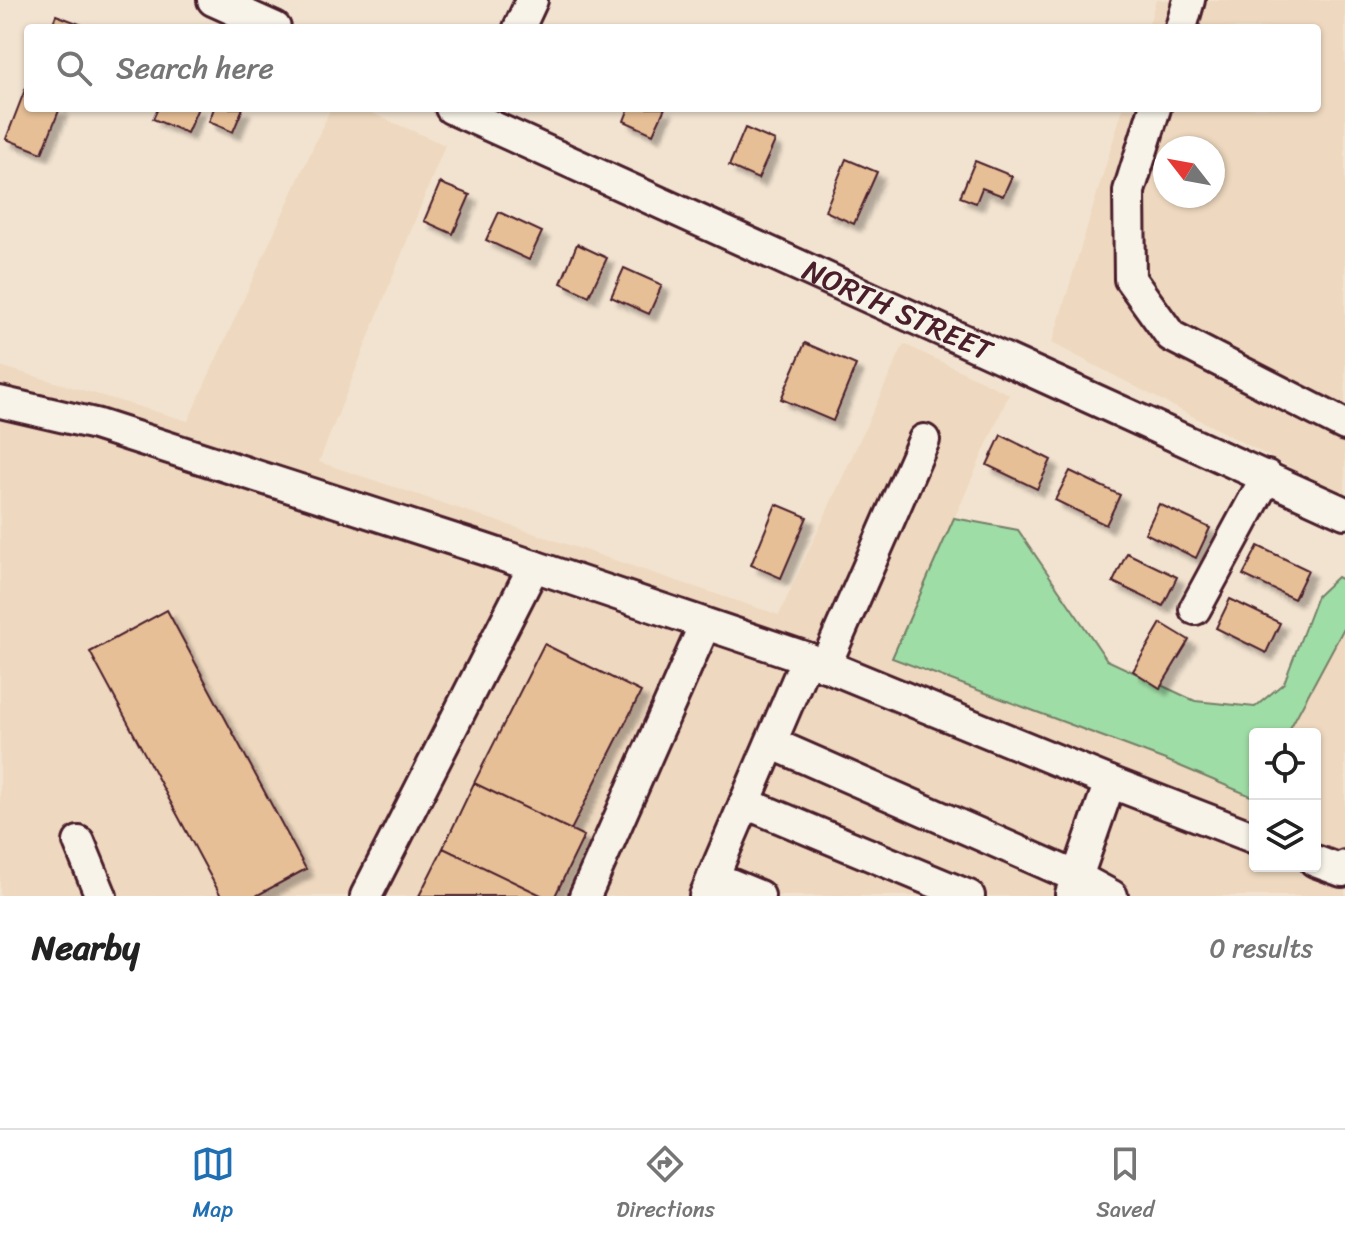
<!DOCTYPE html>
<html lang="en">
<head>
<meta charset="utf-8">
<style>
	body { margin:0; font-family:Sriracha,sans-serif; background:#f6f6f6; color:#222 }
	.controls { position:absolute; right:24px; bottom:24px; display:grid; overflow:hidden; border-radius:8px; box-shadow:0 2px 6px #0004 }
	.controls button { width:72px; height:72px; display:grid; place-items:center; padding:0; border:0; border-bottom:2px solid #e0e0e0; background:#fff; color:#222; font:40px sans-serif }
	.compass { position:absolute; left:1153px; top:136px; width:72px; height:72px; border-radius:50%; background:#fff; box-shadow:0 2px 6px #0004; rotate:301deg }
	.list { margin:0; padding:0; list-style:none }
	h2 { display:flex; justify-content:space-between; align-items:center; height:104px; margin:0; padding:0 32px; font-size:34px }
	h2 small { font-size:26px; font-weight:400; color:#767676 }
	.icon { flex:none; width:44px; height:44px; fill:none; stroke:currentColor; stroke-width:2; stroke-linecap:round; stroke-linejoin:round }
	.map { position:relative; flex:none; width:1345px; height:896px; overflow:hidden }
	.search { position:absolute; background:#fff; box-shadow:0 2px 6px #0004; left:24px; right:24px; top:24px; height:88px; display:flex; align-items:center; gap:20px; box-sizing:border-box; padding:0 28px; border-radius:8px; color:#767676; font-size:30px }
	.sheet { height:232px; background:#fff }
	nav { display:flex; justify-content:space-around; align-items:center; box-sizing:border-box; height:112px; border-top:2px solid #e0e0e0; background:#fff; font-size:22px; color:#767676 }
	nav a { display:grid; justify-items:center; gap:4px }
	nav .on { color:#1f6fb2 }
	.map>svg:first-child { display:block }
	.built { fill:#eed8bf; fill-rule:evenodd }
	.green { fill:#9fdda6; stroke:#747e68; stroke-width:2 }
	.building { fill:#e6bf97; stroke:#4a1f2b; stroke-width:2; filter:url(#shadow) }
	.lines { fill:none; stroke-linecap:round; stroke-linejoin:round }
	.minor-casing { stroke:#4a1f2b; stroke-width:36 }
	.minor { stroke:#f7f3e8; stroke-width:30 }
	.labels { text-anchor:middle; stroke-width:7; stroke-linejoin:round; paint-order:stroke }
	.street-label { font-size:30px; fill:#4a1f2b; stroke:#f7f3e8 }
</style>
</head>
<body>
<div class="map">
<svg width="1345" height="896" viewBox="0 0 1345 896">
	<defs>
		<filter id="shadow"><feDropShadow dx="7" dy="7" stdDeviation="2" flood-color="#0004"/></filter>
	</defs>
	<rect width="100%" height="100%" fill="#f2e3d0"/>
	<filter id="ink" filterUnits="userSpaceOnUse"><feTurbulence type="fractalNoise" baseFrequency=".0125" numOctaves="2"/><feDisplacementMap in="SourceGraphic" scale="16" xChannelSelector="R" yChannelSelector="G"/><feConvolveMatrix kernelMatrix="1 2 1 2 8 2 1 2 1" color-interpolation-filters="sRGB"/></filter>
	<g filter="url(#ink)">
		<path class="built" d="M1156 0H1345V496L1052 343 1123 108H1317V28H1148ZM1165 148H1213V196H1165Z
			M331 108H360L445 145 319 462 779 615 904 344 1009 394 893 658 1168 761 1252 797 1255 793V866H1315V734H1287L1345 626V896H0V366L188 421Z"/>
		<path class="green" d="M954 518 1018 530 1107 660 1195 701 1255 707 1284 683 1317 596 1337 577 1345 581V626L1287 734H1255L1253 797 1168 761 892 658Z"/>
		<path class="building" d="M56 15 90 28H51Z
			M26 87 28 108H60L42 153 6 139Z
			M158 108H198L187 133 153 119Z
			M214 108H243L233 132 209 122Z
			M629 108H665L653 134 624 121Z
			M745 128 775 141 758 179 729 166Z
			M846 159 877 172 854 224 825 211Z
			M975 161 1012 176 1003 196 982 188 976 203 960 197Z
			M440 183 470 195 453 234 424 221Z
			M499 212 542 232 529 260 486 240Z
			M577 244 607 258 589 296 561 283Z
			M624 268 662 285 649 314 611 297Z
			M805 343 856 365 833 421 781 399Z
			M1001 435 1051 460 1037 489 987 465Z
			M1070 471 1120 495 1106 525 1055 500Z
			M776 504 807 517 781 578 751 565Z
			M1159 504 1210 528 1196 558 1145 533Z
			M1258 546 1308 570 1294 599 1243 575Z
			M1127 553 1177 577 1163 606 1113 582Z
			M1230 599 1280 623 1266 653 1216 628Z
			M167 610 306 869 256 896H221L90 652Z
			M1161 623 1189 640 1160 688 1133 671Z
			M544 644 641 692 571 830 474 783Z
			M474 783 584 836 555 896H543L443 848Z
			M443 848 543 896H419Z"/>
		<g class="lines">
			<g class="minor-casing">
				<g id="minor">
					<path d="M213 0 275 28"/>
					<path d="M519 28 532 0"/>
					<path d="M1181 28 1189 0"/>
					<path id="s1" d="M451 108 1345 513"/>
					<path d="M1155 108 1129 191 1130 279 1171 336 1345 425"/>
					<path d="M0 402 95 424 483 549 807 658 1110 782 1255 838"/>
					<path d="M1195 609 1267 476"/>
					<path d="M825 666 924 440"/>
					<path d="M771 743 1077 877 1112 896"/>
					<path d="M745 803 969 896"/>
					<path d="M79 842 101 896"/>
					<path d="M1315 861 1342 871 1345 866"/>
					<path d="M713 877 759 896"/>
					<path d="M1071 894 1110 782"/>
					<path d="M366 896 534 566"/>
					<path d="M585 896 705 624"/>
					<path d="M705 896 807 658"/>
				</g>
			</g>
			<use href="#minor" class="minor"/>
		</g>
	</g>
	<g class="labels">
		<g class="street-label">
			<text dy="10" stroke="none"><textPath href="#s1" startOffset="490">NORTH STREET</textPath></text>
		</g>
	</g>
</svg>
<div class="controls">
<button><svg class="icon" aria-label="locate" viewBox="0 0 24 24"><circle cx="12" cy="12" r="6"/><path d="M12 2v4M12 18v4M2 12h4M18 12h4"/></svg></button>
<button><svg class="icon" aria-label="layers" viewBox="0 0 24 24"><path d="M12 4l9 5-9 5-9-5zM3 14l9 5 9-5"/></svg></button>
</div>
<svg class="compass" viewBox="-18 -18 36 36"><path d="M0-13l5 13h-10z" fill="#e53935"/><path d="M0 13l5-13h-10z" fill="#767676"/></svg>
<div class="search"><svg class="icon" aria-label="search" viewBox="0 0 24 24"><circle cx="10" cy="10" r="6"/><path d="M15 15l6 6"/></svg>Search here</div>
</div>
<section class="sheet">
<h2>Nearby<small>0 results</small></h2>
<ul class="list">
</ul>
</section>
<nav>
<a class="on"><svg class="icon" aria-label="map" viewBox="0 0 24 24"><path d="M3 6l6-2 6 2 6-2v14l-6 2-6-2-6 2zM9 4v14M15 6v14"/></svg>Map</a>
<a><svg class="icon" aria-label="directions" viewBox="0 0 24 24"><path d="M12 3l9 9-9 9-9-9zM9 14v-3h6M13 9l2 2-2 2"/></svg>Directions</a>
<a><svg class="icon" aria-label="saved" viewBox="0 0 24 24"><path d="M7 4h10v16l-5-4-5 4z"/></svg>Saved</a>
</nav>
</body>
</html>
